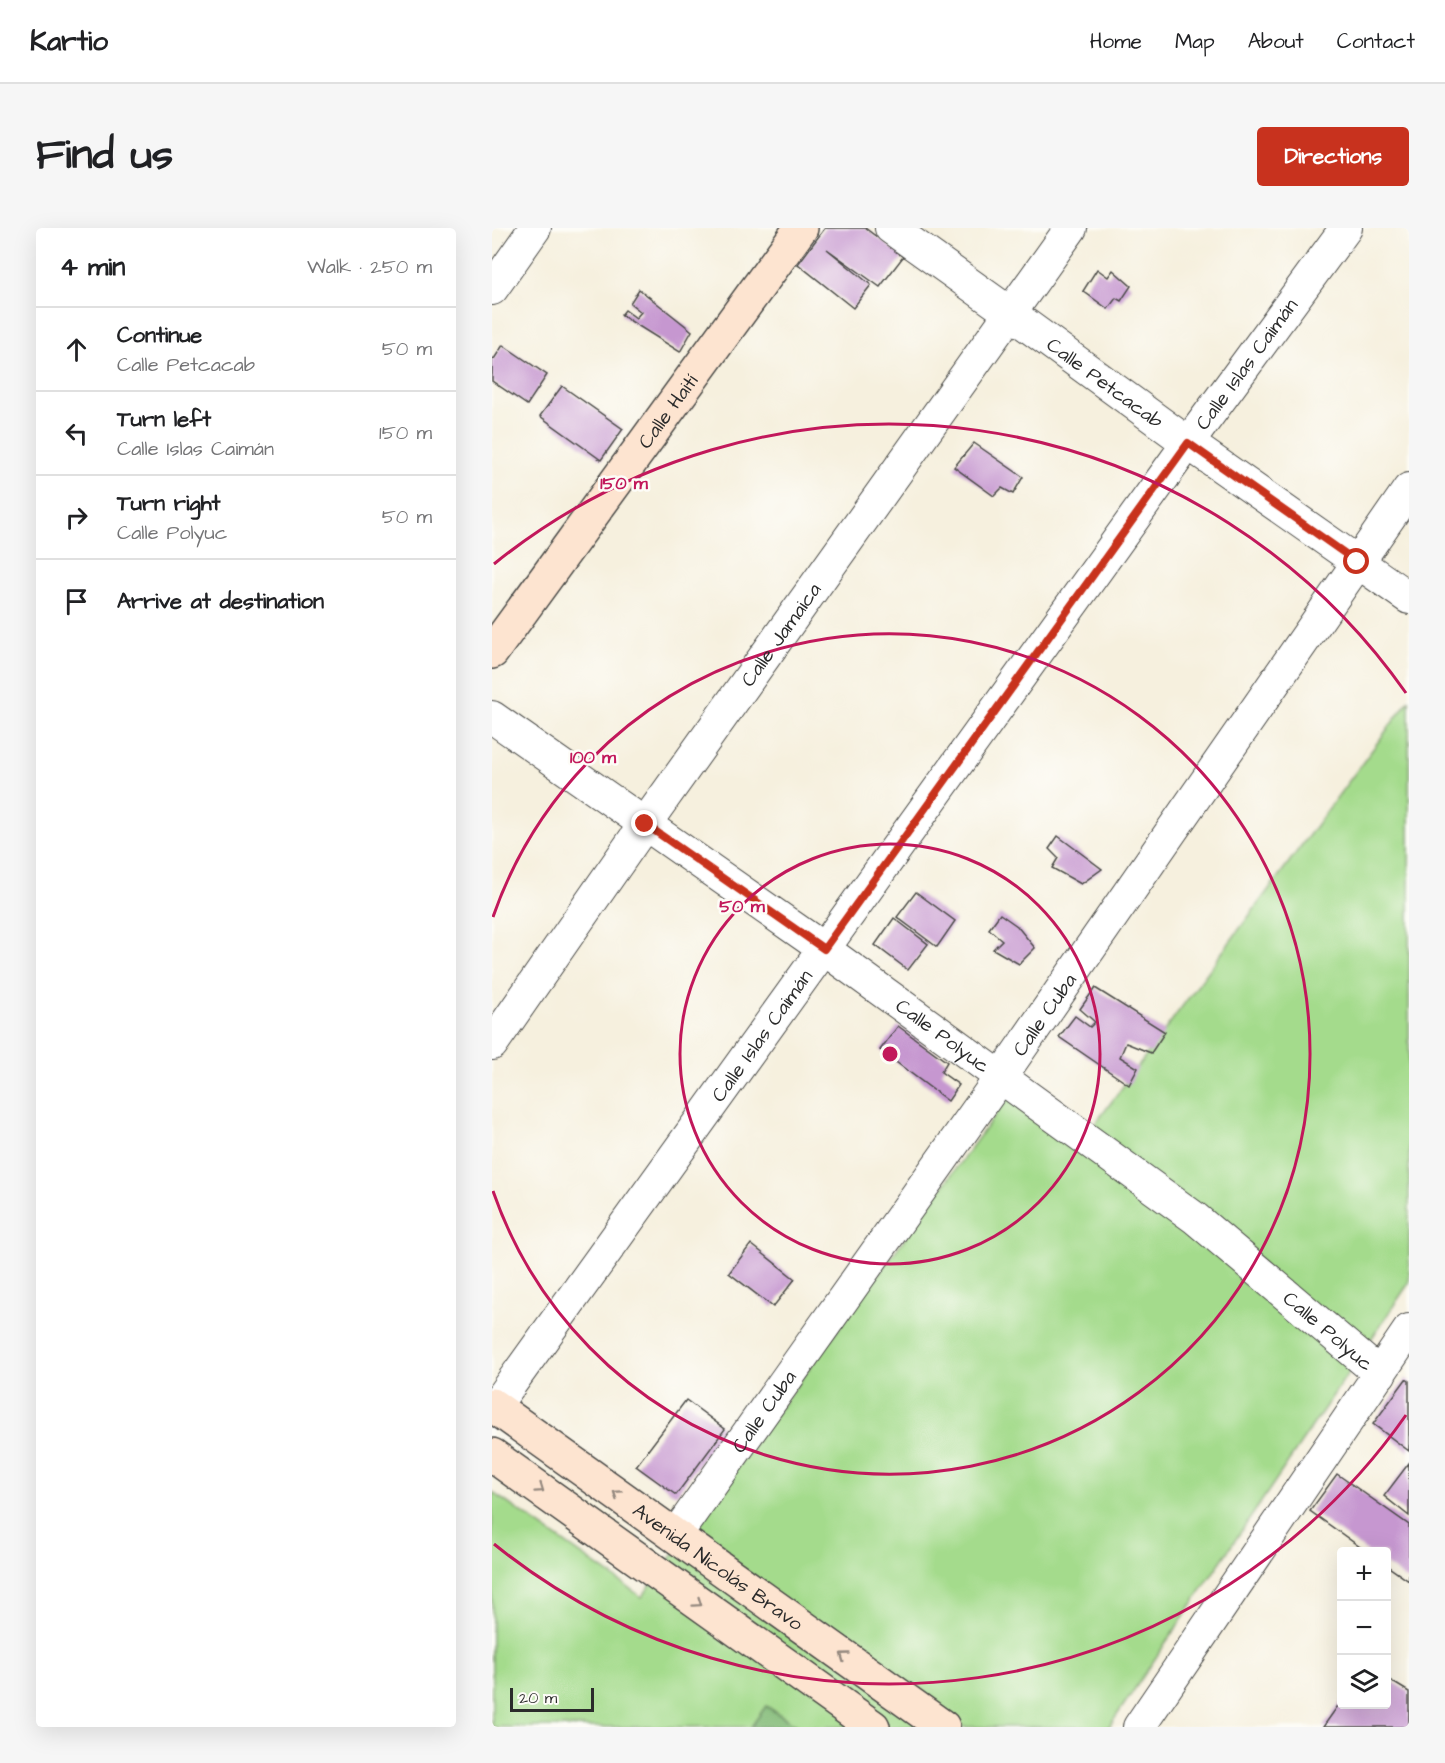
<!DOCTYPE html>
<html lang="en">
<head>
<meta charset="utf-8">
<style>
	body { margin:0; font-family:"Architects Daughter",sans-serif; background:#f6f6f6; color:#202124 }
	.controls { position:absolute; right:18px; bottom:18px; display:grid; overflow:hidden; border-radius:6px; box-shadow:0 6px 24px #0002 }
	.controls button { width:54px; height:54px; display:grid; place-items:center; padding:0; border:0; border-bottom:2px solid #e0e0e0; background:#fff; color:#202124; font:30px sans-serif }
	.scale { position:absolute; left:18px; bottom:15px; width:84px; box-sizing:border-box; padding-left:6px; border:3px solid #2b2b2b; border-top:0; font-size:16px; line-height:21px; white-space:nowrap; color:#2b2b2b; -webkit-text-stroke:4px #fdfcf7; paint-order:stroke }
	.stop { position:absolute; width:18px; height:18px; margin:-14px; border:4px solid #c8321e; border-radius:50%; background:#fff }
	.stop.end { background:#c8321e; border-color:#fff; box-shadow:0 2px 6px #0008 }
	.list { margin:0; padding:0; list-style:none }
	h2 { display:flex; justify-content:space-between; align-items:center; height:78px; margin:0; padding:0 24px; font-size:26px }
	h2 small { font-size:20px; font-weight:400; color:#757577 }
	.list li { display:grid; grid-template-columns:39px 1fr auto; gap:18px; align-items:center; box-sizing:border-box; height:84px; padding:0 24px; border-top:2px solid #e0e0e0 }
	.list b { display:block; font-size:22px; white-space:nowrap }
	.list p { margin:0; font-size:20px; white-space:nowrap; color:#757577 }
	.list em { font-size:20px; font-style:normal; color:#757577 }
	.icon { flex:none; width:33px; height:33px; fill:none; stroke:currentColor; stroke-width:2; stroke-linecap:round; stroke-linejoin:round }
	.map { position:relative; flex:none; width:917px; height:1499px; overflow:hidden; border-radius:6px }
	header { display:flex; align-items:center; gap:36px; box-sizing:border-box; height:84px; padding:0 30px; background:#fff; border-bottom:2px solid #e0e0e0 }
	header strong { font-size:28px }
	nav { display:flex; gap:33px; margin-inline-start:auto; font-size:21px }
	.intro { display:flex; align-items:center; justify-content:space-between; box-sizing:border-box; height:144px; padding:0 36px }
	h1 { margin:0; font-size:42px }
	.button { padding:15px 27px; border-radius:6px; background:#c8321e; color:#fff; font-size:21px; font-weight:700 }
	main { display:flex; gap:36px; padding:0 36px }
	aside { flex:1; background:#fff; border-radius:6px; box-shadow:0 6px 24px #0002 }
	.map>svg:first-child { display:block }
	.green { fill:#a4db8c; stroke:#68835c; stroke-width:1.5 }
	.forest { fill:#83bb78; stroke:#577352; stroke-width:1.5 }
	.building { fill:#c697d0 }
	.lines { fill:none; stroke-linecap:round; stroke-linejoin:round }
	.street-casing { stroke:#494946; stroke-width:34 }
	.secondary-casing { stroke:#494946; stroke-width:36 }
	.street { stroke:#fff; stroke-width:32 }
	.secondary { stroke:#fde4d0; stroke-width:33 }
	.oneway { stroke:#94887e }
	.route { stroke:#c8321e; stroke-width:8 }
	.ring { fill:none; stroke:#c2185b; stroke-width:3 }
	.labels { text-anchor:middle; stroke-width:5; stroke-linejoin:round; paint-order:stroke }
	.street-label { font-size:20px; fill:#2b2b2b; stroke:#fdfcf7 }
	.centre { fill:#c2185b; stroke:#fdfcf7; stroke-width:3 }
	.ring-label { font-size:18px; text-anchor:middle; font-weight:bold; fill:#c2185b; stroke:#fdfcf7; stroke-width:5; stroke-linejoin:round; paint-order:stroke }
</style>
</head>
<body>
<header>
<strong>Kartio</strong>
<nav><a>Home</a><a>Map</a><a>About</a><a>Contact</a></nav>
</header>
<div class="intro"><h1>Find us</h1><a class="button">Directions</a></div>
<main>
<aside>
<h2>4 min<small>Walk · 250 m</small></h2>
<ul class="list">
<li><svg class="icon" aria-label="ahead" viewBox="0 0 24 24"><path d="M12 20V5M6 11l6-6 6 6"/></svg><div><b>Continue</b><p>Calle Petcacab</p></div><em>50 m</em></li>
<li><svg class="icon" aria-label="left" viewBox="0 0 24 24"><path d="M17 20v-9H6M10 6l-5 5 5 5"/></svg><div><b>Turn left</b><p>Calle Islas Caimán</p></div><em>150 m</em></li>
<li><svg class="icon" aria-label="right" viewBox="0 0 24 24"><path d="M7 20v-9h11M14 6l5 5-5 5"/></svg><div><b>Turn right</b><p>Calle Polyuc</p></div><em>50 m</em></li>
<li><svg class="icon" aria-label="arrive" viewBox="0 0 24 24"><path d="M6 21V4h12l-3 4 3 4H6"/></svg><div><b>Arrive at destination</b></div></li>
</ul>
</aside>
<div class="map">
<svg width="917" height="1499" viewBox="0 0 917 1499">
	<rect width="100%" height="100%" fill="#fdfcf7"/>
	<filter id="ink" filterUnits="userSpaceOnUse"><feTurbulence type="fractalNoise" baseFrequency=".0167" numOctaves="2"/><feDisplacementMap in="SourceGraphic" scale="12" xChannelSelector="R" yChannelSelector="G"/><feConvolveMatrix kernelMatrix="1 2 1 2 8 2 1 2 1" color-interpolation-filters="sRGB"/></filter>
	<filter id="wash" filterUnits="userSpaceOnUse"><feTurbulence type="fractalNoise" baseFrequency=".008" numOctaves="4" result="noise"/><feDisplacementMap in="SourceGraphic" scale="24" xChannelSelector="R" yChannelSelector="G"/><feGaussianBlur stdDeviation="1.35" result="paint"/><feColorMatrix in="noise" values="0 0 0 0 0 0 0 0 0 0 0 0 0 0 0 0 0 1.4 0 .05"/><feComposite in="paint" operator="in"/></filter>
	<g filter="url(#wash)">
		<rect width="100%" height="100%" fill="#f6f0de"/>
		<path class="green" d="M917 472V1055L617 1499H307L274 1478 259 1499H0V1264L150 1369 522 861 595 907Z"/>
		<path class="forest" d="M274 1478 307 1499H259Z"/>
		<g id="blocks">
			<path class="building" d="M333 0H373L411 29 388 59 335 21 379 57 361 80 306 36Z
				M605 41 616 49 621 42 639 58 629 73 624 70 616 81 591 63Z
				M147 61 200 103 188 124 129 87 133 82 144 90 149 84 138 75Z
				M11 117 55 147 35 177 0 153V130L2 131Z
				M70 158 131 201 109 232 48 188Z
				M482 215 531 249 521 266 510 260 502 268 462 239Z
				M566 608 610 641 589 656 560 640 566 630 557 621Z
				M424 664 463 693 445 719 405 689Z
				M508 686 525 698 543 720 527 736 501 721 510 712 497 701Z
				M402 690 436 716 416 742 383 717Z
				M603 760 673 804 659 825 634 815 628 829 646 840 637 857 567 809 583 788 598 799 603 794 588 781Z
				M406 798 455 834 449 844 467 857 456 873 388 822Z
				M259 1016 303 1051 281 1079 237 1045Z
				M914 1151 917 1153V1223L881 1196Z
				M194 1172 233 1201 184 1267 144 1238Z
				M917 1235V1288L892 1268Z
				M845 1246 917 1297V1353L894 1337V1324H875L818 1283Z
				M894 1450 917 1464V1499H831L850 1472V1476H894Z"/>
		</g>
	</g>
	<g filter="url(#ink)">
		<use href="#blocks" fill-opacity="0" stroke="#494946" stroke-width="1.5"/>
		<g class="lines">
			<g class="street-casing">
				<g id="street">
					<path id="s1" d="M399 0 518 85 696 215 917 370"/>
					<path d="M0 61 43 0"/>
					<path id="s2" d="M0 489 332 721 703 990 888 1146"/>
					<path id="s3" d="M0 816 153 596 579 0"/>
					<path id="s4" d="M2 1179 696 215 854 0"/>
					<path id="s5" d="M183 1308 508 850 917 261"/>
					<path d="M647 1499 917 1102"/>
				</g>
			</g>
			<g class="secondary-casing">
				<g id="secondary">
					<path id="s6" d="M0 424 309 0"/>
					<path id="s7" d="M0 1177 451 1499"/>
					<path d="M0 1227 381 1499"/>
				</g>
			</g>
			<use href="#street" class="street"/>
			<use href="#secondary" class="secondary"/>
		</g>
		<defs><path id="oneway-chevron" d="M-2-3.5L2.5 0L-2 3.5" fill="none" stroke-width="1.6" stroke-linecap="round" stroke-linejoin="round" transform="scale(1.5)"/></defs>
		<g class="oneway">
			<use href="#oneway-chevron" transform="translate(48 1261) rotate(35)"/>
			<use href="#oneway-chevron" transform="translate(125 1266) rotate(-145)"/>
			<use href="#oneway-chevron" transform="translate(206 1375) rotate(35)"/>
			<use href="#oneway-chevron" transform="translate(352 1428) rotate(-144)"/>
		</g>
	</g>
	<g class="lines" filter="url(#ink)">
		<path class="route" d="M153 596 332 721 696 215 865 334"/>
	</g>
	<g class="ring">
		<circle cx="398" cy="826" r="210"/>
		<path d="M1 689A420 420 0 1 1 1 963"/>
		<path d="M914 1187A630 630 0 0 1 2 1316M2 336A630 630 0 0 1 914 465"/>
	</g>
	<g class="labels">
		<g class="street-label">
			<text dy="7" stroke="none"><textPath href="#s4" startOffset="1286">Calle Islas Caimán</textPath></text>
			<text dy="7" stroke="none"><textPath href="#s1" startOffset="264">Calle Petcacab</textPath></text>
			<text dy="7" stroke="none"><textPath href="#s6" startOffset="298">Calle Haití</textPath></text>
			<text dy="7" stroke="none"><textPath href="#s3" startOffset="501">Calle Jamaica</textPath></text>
			<text dy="7" stroke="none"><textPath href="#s5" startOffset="639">Calle Cuba</textPath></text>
			<text dy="7" stroke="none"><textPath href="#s4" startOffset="458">Calle Islas Caimán</textPath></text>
			<text dy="7" stroke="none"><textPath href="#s2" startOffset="552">Calle Polyuc</textPath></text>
			<text dy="7" stroke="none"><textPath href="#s2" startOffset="1038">Calle Polyuc</textPath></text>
			<text dy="7" stroke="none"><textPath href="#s5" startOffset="153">Calle Cuba</textPath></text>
			<text dy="7" stroke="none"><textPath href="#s7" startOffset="278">Avenida Nicolás Bravo</textPath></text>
		</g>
	</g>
	<circle cx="398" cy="826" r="9" class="centre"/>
	<g class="ring-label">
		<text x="132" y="261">150 m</text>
		<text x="101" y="535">100 m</text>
		<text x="250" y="684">50 m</text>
	</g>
</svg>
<div class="controls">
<button>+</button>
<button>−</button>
<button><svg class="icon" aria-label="layers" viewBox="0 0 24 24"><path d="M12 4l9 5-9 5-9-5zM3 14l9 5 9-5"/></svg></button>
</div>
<div class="scale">20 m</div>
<div class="stop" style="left:865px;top:334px"></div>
<div class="stop end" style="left:153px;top:596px"></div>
</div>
</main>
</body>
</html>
